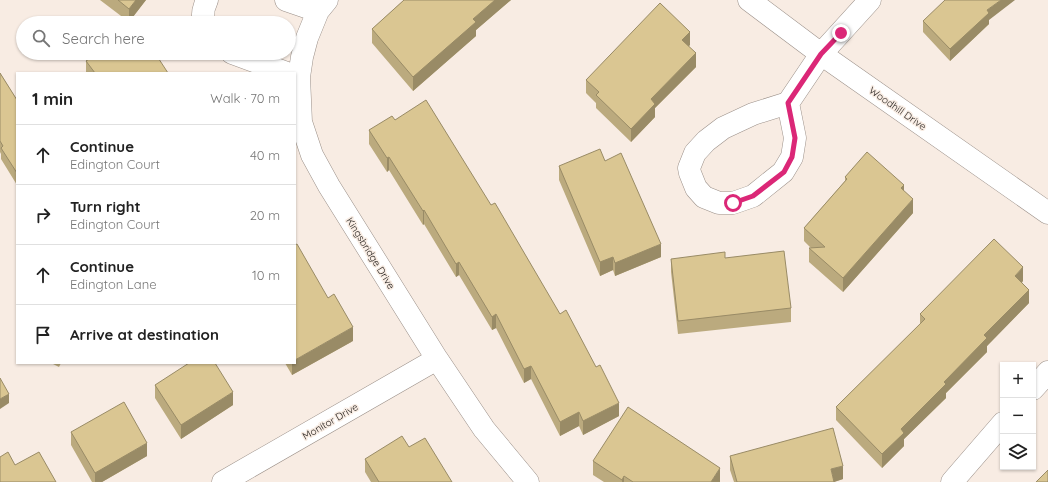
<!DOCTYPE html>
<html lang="en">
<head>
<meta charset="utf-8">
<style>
	body { margin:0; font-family:Quicksand,sans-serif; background:#f2f2f2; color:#222 }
	.controls { position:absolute; right:12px; bottom:12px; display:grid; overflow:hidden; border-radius:0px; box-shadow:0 1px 3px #0004 }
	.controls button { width:36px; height:36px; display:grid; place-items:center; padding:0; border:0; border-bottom:1px solid #e0e0e0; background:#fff; color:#222; font:20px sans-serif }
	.stop { position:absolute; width:12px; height:12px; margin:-9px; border:3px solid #db2777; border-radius:50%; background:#fff }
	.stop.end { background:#db2777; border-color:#fff; box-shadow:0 1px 4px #0008 }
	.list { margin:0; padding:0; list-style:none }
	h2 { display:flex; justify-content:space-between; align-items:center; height:52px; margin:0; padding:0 16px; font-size:17px }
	h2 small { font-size:13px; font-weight:400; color:#767676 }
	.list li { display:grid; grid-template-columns:26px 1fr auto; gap:12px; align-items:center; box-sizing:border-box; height:60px; padding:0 16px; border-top:1px solid #e0e0e0 }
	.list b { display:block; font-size:15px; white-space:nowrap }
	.list p { margin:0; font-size:13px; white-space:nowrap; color:#767676 }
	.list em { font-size:13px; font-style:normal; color:#767676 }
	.icon { flex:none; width:22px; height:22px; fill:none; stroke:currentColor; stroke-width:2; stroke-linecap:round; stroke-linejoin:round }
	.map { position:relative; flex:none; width:1048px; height:482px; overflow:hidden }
	.search { position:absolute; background:#fff; box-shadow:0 1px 3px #0004; left:16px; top:16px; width:280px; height:44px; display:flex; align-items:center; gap:10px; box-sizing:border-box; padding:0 14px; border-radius:22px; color:#767676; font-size:15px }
	.panel { position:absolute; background:#fff; box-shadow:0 1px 3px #0004; left:16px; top:72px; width:280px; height:292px; border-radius:0px }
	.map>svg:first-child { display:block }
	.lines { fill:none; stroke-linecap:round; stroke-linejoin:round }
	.street-casing { stroke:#9b9089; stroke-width:23 }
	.street { stroke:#fff; stroke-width:22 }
	.wall { fill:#bbaa7e }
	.shaded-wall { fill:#998b66 }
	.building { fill:#dac692; stroke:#998b66 }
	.route { stroke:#db2777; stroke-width:5 }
	.labels { text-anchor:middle; stroke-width:3; stroke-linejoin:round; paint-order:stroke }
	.street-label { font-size:10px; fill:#1f1b18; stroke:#f8ece3 }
</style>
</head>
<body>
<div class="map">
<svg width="1048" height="482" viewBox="0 0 1048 482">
	<rect width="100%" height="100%" fill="#f8ece3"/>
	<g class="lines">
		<g class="street-casing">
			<path id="street" d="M286 0 318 11
				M327 0 318 11 307 38 302 57 299 77 301 122 312 155 329 186 437 359 484 429 528 482
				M749 0 821 54 1048 213
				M203 23C202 15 203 8 207 0
				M232 53 287 73
				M788 103 795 138 792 157 783 172 753 196 733 203H719L704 197 696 188 690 173 689 168 695 153 706 141 723 128 753 114 788 103 821 54 870 0
				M1033 389 1048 372
				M223 482 437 359
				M952 482 1003 423"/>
		</g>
		<use href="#street" class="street"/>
	</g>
	<path class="wall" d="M100 0H146L129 22Z
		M404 0H511L476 30V36L413 91 372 43V29Z
		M989 20V24L950 61 923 32V21Z
		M690 45 689 46 696 67 655 108V117L631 142 596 108V103L586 93V80Z
		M86 61 168 73H86Z
		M0 73 17 100V185L1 159V154L0 152Z
		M395 120 619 416 583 435 579 426 560 436 531 379 524 383 496 328 492 330 459 275 456 277 424 224 423 225 389 170 387 172 369 144V130Z
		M605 161 661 257 615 276 613 270 600 276 559 180V166Z
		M845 177 904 191 913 213 843 292 809 262V248H811L804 241V228L845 181Z
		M725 258 791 308V322L678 334 671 272V259Z
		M1023 281 1022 283 1029 303 987 346V352L946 393V398L904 439V446L882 468 836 420V407L920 325V314Z
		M353 341 292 375 285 363H295Z
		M51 363H61L59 367Z
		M155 385 233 405 181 439 155 398Z
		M71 432 147 456 102 482H92L71 445Z
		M409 447 452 482H371L365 472V459Z
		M730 456 843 479 834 482H734L730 470Z
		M593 461 720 481V482H604L593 475Z"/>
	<path class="shaded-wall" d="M136 0H146L129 22V9Z
		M495 0H511L476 30V36L413 91V77L473 19Z
		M1001 0H1015L989 20V24L950 61V49L987 10Z
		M690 32V45L682 53V40Z
		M696 53V67L655 108V117L631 142V129L651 99Z
		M389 157V170L387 172V158Z
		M904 185V198L901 188Z
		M913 199V213L843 292V278Z
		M424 210V224L423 225V211Z
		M661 244V257L615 276V263Z
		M613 257V270L600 276V262Z
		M459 262V275L456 277V264Z
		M1023 267V281L1015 289V276Z
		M1029 290V303L987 346V352L946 393V398L904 439V446L882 468V454L901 429 944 382 984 335Z
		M496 314V328L492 330V317Z
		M353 327V341L292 375V363H295V360Z
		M531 366V379L524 383V369Z
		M233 392V405L181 439V425Z
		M9 394V403L0 409V399Z
		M619 403V416L583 435V421Z
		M579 412V426L560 436V422Z
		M147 443V456L102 482H95V473Z
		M843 466V479L834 482 831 469Z
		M720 468V482H711Z
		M624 476V482H622V480Z"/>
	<path class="building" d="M118 0H136L129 9Z
		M404 0H495L473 19 476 22 413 77 372 29Z
		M945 0H1001L987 10 989 13 950 49 923 21Z
		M660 3 690 32 682 40 696 53 651 99 655 104 631 129 596 95 599 92 586 80Z
		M98 53H155L168 73H95L86 61Z
		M0 73 17 100V173L1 148 3 146 0 141Z
		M426 100 491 205 495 203 560 314 566 310 596 367 600 365 619 403 583 421 579 412 560 422 531 366 524 369 496 314 492 317 459 262 456 264 424 210 423 211 389 157 387 158 369 130 392 116 395 120Z
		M600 149 605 161 621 153 661 244 615 263 613 257 600 262 559 166Z
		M867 152 904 185 901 188 913 199 843 278 809 248 825 247 804 228 847 179 845 177Z
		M994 239 1023 267 1015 276 1029 290 984 335 987 338 944 382 946 384 901 429 904 433 882 454 836 407 925 319 920 314Z
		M297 244 328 298 334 294 353 327 295 360V245Z
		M784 251 791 308 678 321 671 259 725 252V258Z
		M189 363H215L233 392 181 425 155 385Z
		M0 378 9 394 0 399Z
		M124 402 147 443 95 473 71 432Z
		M628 407 720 468 711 482H633L624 476 622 480 593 461Z
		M833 428 843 466 831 469 834 482H737L730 456Z
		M402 436 409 447 425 438 452 482H379L365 459Z
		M8 452 15 465 39 452 56 482H0V457Z
		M1048 470V482H1036Z"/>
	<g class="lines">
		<path class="route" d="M733 203 753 196 784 172 792 157 795 138 788 103 821 54 841 33"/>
	</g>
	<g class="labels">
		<g class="street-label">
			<text transform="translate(898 108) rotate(35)" y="4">Woodhill Drive</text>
			<text transform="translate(371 253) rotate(58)" y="4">Kingsbridge Drive</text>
			<text transform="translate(330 421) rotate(-30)" y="4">Monitor Drive</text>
		</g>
	</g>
</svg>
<div class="controls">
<button>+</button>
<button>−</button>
<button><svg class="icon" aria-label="layers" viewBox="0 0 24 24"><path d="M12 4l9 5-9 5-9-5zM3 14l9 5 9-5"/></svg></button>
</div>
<div class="stop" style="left:733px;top:203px"></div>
<div class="stop end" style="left:841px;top:33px"></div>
<div class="search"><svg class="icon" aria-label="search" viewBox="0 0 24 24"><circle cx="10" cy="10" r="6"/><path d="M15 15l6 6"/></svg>Search here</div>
<section class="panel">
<h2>1 min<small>Walk · 70 m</small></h2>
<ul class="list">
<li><svg class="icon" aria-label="ahead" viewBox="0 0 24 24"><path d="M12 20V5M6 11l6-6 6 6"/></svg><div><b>Continue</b><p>Edington Court</p></div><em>40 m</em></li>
<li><svg class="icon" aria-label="right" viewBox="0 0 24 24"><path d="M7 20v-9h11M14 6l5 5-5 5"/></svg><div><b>Turn right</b><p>Edington Court</p></div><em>20 m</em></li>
<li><svg class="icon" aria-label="ahead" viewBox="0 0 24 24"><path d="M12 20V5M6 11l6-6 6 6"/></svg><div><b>Continue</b><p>Edington Lane</p></div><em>10 m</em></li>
<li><svg class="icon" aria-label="arrive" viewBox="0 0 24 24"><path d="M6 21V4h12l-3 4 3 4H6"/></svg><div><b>Arrive at destination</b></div></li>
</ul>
</section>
</div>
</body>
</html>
